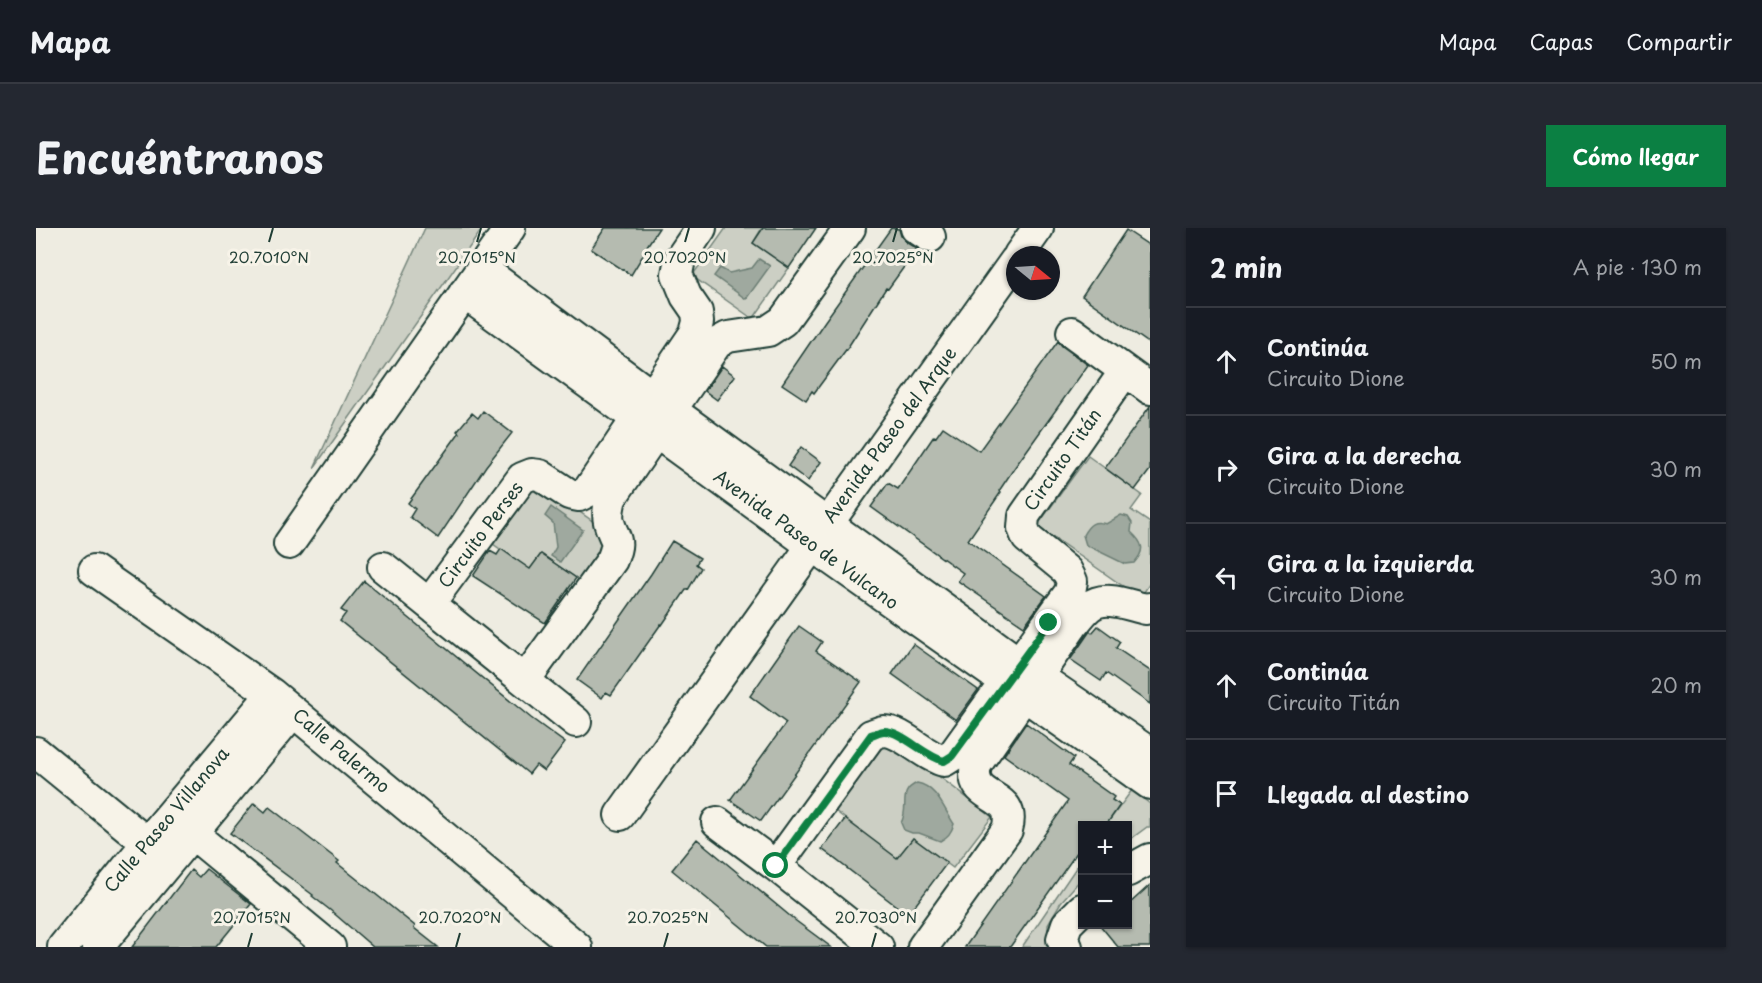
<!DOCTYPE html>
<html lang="es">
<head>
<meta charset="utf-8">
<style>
	body { margin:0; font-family:"Playpen Sans",sans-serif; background:#242831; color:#f1f3f6 }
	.controls { position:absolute; right:18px; bottom:18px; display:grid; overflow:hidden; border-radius:0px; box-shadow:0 2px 4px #0004 }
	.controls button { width:54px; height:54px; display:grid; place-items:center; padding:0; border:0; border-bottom:2px solid #363941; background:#171b24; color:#f1f3f6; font:30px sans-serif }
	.compass { position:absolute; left:970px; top:18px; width:54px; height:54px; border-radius:50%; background:#171b24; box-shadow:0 2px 4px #0004; rotate:108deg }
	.stop { position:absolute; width:18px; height:18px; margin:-14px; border:4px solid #0b8043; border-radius:50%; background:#fff }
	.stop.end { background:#0b8043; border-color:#fff; box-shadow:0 2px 6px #0008 }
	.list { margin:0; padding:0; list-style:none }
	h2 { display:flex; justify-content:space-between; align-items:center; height:78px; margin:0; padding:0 24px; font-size:26px }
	h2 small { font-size:20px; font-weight:400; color:#9ea1a6 }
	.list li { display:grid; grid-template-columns:39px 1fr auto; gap:18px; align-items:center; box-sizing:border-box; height:108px; padding:0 24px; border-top:2px solid #363941 }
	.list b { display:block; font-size:22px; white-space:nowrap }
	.list p { margin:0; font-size:20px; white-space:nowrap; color:#9ea1a6 }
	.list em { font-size:20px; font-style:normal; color:#9ea1a6 }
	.icon { flex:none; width:33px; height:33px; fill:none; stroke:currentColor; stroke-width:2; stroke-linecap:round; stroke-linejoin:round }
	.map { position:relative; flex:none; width:1114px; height:719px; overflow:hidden; border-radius:0px }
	header { display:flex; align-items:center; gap:36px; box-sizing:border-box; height:84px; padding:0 30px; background:#171b24; border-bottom:2px solid #363941 }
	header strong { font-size:28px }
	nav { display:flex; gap:33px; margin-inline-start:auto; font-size:21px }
	.intro { display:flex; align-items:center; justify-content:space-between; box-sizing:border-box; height:144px; padding:0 36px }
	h1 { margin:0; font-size:42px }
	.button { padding:15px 27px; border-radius:0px; background:#0b8043; color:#fff; font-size:21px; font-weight:700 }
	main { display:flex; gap:36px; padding:0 36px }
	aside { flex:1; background:#171b24; border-radius:0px; box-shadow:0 2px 4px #0004 }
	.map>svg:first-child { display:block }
	.green { fill:#cccfc4; stroke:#76867c; stroke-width:1.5 }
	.water { fill:#9fa99f; stroke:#6c7e74; stroke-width:1.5 }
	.building { fill:#b5bbb0; stroke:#1f3d34; stroke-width:1.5 }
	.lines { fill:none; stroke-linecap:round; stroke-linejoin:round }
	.minor-casing { stroke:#1f3d34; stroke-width:34 }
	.minor { stroke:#f7f3e8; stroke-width:30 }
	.route { stroke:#0b8043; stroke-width:8 }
	.ticks { fill:none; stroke:#1f3d34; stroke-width:2 }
	.labels { text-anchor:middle; stroke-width:6; stroke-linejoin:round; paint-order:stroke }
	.street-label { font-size:18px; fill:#1f3d34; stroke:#f7f3e8 }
	.ticks-label { font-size:15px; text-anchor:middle; fill:#1f3d34; stroke:#f7f3e8; stroke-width:6; stroke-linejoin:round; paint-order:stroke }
</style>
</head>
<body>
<header>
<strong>Mapa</strong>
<nav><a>Mapa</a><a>Capas</a><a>Compartir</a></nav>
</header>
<div class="intro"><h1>Encuéntranos</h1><a class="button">Cómo llegar</a></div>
<main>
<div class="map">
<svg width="1114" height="719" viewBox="0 0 1114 719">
	<rect width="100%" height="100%" fill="#eeece1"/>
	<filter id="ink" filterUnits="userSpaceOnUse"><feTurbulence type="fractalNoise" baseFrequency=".0167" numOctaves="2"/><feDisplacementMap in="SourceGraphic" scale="12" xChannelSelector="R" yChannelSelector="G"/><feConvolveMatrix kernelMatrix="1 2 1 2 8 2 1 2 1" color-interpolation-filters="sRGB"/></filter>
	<g filter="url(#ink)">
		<path class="green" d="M389 0H447L278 240Z
			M690 0H726L717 15 753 40 717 91 656 48Z
			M1052 228 1106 267 1095 282 1114 295V355L1104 370 1001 298Z
			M501 254 575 306 543 352 505 326 490 347 487 337 457 316Z
			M853 510 956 589 917 640 877 610 861 631 798 582Z
			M1096 562 1114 576V599H1111L1092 613V598L1070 597Z
			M1046 631V650L1025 674 1012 696V717L1009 719H986Z"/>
		<path class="water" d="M723 31 734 38 710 71 678 48 684 40 693 45 716 40Z
			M515 279 547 302 524 334 515 328 520 319 517 295 509 288Z
			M1085 287 1092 289 1096 295 1095 304C1107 315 1110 322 1098 335L1089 336 1050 317 1047 307C1053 296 1058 292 1070 296Z
			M881 555C900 558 908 581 918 596 915 605 912 609 904 613L883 605H876L868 602 865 595C874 578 861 564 881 555Z"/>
		<path class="building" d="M569 0H623L611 18 612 19 595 47 555 21Z
			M727 0H780L753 40 717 15Z
			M855 0 863 1 865 8 871 15 881 21 852 61 850 60 812 119 778 165 776 163 770 172 746 156 789 93Z
			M1090 2 1114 18V116L1046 68Z
			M1022 113 1026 118 1052 137 979 239 963 263 965 264 932 312 1010 368 988 398 922 353 927 345 835 279 852 255 862 261 898 208 900 209 907 199 943 223Z
			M686 138 699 148 681 172 669 163Z
			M1114 178V242L1099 262 1069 240Z
			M447 183 476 205 450 238 402 310 374 289 379 281 372 275 423 205 421 203 436 185 442 190Z
			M765 219 785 234 772 253 752 238Z
			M636 313 664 330 660 336 665 340 652 362H650L626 397 625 396 575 467 570 464 566 470 541 452 615 346Z
			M465 321 494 341 505 326 540 350 509 395 437 348 454 323 461 327Z
			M328 353 495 490 529 515 508 543 500 537 493 546 304 393 310 385 305 382Z
			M763 398 786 414 780 423 825 454 725 593 694 572 750 495 714 468Z
			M1062 398 1084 414 1080 420 1114 443V476L1070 445 1065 453 1034 432 1054 403 1056 405Z
			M877 416 942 462 920 492 856 446Z
			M990 495 1038 530 1033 537 1078 569 1076 572 1084 577 1070 597H1047V616L974 719H929L1032 573 968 527Z
			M218 575 229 584 233 579 303 633 301 635 379 698 378 700 402 719H337L294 682 276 668 277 667 194 605Z
			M809 591 861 630 877 610 911 635 872 687 786 621Z
			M661 611 760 693 795 719H730L636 642Z
			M170 641 215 676 180 719H96L155 642 163 649Z
			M1114 657V719H1082L1063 696H1092V677Z"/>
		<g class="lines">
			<g class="minor-casing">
				<path id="minor" d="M880 0 894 9
					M983 27 1002 0
					M446 41 635 182 1001 448 1114 525
					M428 65 775 317 1114 556
					M1036 104 1114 161
					M253 316 474 0
					M347 339 540 494
					M58 342 236 466 541 719
					M393 376 486 250 496 246 504 247 533 266 543 268 551 264 659 105 662 94 661 84 650 68 641 46 644 31 665 0
					M489 452 576 332C585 309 578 313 573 294 571 286 573 278 575 270L681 115 692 109 732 103 747 93 814 0
					M0 524 126 627
					M584 587 979 33
					M141 593 294 719
					M681 594 740 638 842 719
					M740 638 835 507C839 506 844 503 848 503 866 503 888 528 908 533L916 528 1034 364 1036 353 1031 343 991 310 987 300 988 288 1089 143
					M1092 643 1114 631
					M27 719 111 615 236 466
					M62 719 257 484
					M887 719 971 602C983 561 931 576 940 537L1037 397C1042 391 1047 384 1053 379 1068 366 1092 377 1109 381L1114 380
					M1031 719 1026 711 1031 696 1046 681"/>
			</g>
			<use href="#minor" class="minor"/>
		</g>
	</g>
	<g class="lines" filter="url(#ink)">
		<path class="route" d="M740 638 835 507C839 506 844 503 848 503 866 503 888 528 908 533L916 528 1013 395"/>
	</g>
	<path class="ticks" d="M233 14 237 0M441 14 445 0M649 14 653 0M857 14 861 0M212 719 216 705M420 719 424 705M628 719 632 705M836 719 840 705"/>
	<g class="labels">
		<g class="street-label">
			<text transform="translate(854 207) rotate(-54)" y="6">Avenida Paseo del Arque</text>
			<text transform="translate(1027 232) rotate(-55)" y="6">Circuito Titán</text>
			<text transform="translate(445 307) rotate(-53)" y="6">Circuito Perses</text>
			<text transform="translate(770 312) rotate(36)" y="6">Avenida Paseo de Vulcano</text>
			<text transform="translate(305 523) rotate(40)" y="6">Calle Palermo</text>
			<text transform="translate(131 592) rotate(-50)" y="6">Calle Paseo Villanova</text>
		</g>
	</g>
	<g class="ticks-label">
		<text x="233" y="35">20.7010°N</text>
		<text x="441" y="35">20.7015°N</text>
		<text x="649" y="35">20.7020°N</text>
		<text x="857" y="35">20.7025°N</text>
		<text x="216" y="695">20.7015°N</text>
		<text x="424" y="695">20.7020°N</text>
		<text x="632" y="695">20.7025°N</text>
		<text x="840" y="695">20.7030°N</text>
	</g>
</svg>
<div class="controls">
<button>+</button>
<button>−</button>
</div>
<svg class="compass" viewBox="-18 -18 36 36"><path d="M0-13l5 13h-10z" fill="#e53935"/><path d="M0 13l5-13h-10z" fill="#9ea1a6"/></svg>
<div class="stop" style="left:740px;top:638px"></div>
<div class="stop end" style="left:1013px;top:395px"></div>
</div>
<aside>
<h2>2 min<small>A pie · 130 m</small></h2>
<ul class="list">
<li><svg class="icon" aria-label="ahead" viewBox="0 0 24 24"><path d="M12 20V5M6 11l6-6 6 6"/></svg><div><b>Continúa</b><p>Circuito Dione</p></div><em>50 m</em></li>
<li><svg class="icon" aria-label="right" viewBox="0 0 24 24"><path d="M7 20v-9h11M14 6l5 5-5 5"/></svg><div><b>Gira a la derecha</b><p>Circuito Dione</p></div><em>30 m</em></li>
<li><svg class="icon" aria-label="left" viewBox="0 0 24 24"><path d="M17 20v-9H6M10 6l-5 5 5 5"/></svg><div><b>Gira a la izquierda</b><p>Circuito Dione</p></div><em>30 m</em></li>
<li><svg class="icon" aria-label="ahead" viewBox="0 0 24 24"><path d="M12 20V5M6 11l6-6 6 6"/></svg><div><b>Continúa</b><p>Circuito Titán</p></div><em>20 m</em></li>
<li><svg class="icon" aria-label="arrive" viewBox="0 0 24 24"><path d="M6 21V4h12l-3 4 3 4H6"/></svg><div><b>Llegada al destino</b></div></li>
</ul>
</aside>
</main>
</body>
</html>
